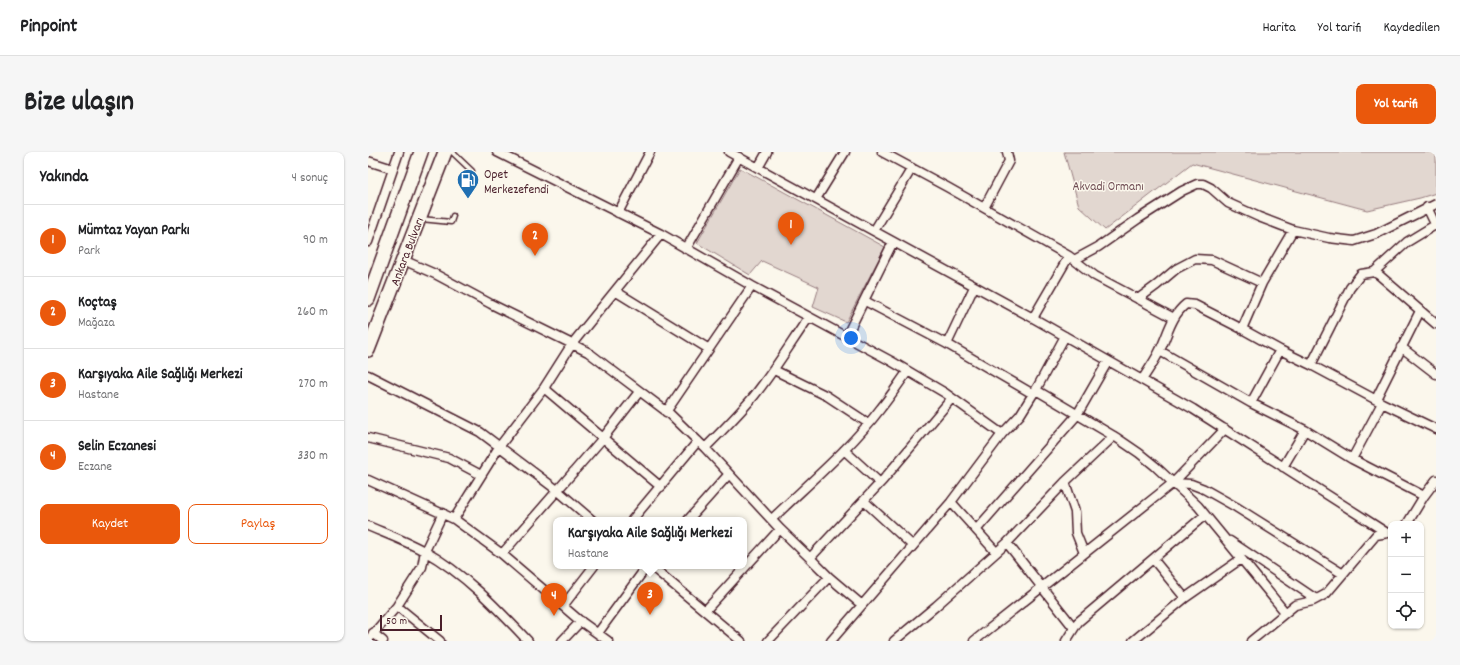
<!DOCTYPE html>
<html lang="tr">
<head>
<meta charset="utf-8">
<style>
	body { margin:0; font-family:Dekko,sans-serif; background:#f6f6f6; color:#202124 }
	.controls { position:absolute; right:12px; bottom:12px; display:grid; overflow:hidden; border-radius:8px; box-shadow:0 1px 3px #0004 }
	.controls button { width:36px; height:36px; display:grid; place-items:center; padding:0; border:0; border-bottom:1px solid #e0e0e0; background:#fff; color:#202124; font:20px sans-serif }
	.scale { position:absolute; left:12px; bottom:10px; width:62px; box-sizing:border-box; padding-left:4px; border:2px solid #4a1f2b; border-top:0; font-size:11px; line-height:14px; white-space:nowrap; color:#4a1f2b; -webkit-text-stroke:3px #fbf7ec; paint-order:stroke }
	.you { position:absolute; left:483px; top:186px; width:14px; height:14px; margin:-10px; border:3px solid #fff; border-radius:50%; background:#1a73e8; box-shadow:0 0 0 6px #1a73e833 }
	.badge { display:grid; place-items:center; width:26px; height:26px; border-radius:50%; background:#ea580c; color:#fff; font-size:13px; font-weight:700 }
	.pin { position:absolute; translate:-50% -33px; filter:drop-shadow(0 1px 2px #0008) }
	.pin::after { content:''; position:absolute; top:21px; width:14px; height:12px; background:inherit; clip-path:polygon(0 0,100% 0,50% 100%) }
	.popup { position:absolute; left:185px; top:365px; width:194px; height:52px; box-sizing:border-box; display:grid; place-content:center; border-radius:8px; background:#fff; filter:drop-shadow(0 1px 3px #0005); font-size:13px; white-space:nowrap; color:#757577 }
	.popup b { font-size:15px; color:#202124 }
	.popup::after { content:''; position:absolute; left:50%; top:100%; margin-left:-8px; border:8px solid transparent; border-top-color:#fff }
	.list { margin:0; padding:0; list-style:none }
	h2 { display:flex; justify-content:space-between; align-items:center; height:52px; margin:0; padding:0 16px; font-size:17px }
	h2 small { font-size:13px; font-weight:400; color:#757577 }
	.list li { display:grid; grid-template-columns:26px 1fr auto; gap:12px; align-items:center; box-sizing:border-box; height:72px; padding:0 16px; border-top:1px solid #e0e0e0 }
	.list b { display:block; font-size:15px; white-space:nowrap }
	.list p { margin:0; font-size:13px; white-space:nowrap; color:#757577 }
	.list em { font-size:13px; font-style:normal; color:#757577 }
	.actions { display:flex; gap:8px; padding:12px 16px }
	.actions a { flex:1; padding:9px 0; border:1px solid #ea580c; border-radius:8px; text-align:center; font-size:14px; color:#ea580c }
	.actions .main { background:#ea580c; color:#fff }
	.icon { flex:none; width:22px; height:22px; fill:none; stroke:currentColor; stroke-width:2; stroke-linecap:round; stroke-linejoin:round }
	.map { position:relative; flex:none; width:1068px; height:489px; overflow:hidden; border-radius:8px }
	header { display:flex; align-items:center; gap:24px; box-sizing:border-box; height:56px; padding:0 20px; background:#fff; border-bottom:1px solid #e0e0e0 }
	header strong { font-size:19px }
	nav { display:flex; gap:22px; margin-inline-start:auto; font-size:14px }
	.intro { display:flex; align-items:center; justify-content:space-between; box-sizing:border-box; height:96px; padding:0 24px }
	h1 { margin:0; font-size:28px }
	.button { padding:10px 18px; border-radius:8px; background:#ea580c; color:#fff; font-size:14px; font-weight:700 }
	main { display:flex; gap:24px; padding:0 24px }
	aside { flex:1; background:#fff; border-radius:8px; box-shadow:0 1px 3px #0004 }
	.map>svg:first-child { display:block }
	.green { fill:#e2d7d0; stroke:#967b7e }
	.lines { fill:none; stroke-linecap:round; stroke-linejoin:round }
	.lane-casing { stroke:#4a1f2b; stroke-width:7 }
	.street-casing { stroke:#4a1f2b; stroke-width:11 }
	.primary-casing { stroke:#4a1f2b; stroke-width:16 }
	.lane { stroke:#fbf7ec; stroke-width:4 }
	.street { stroke:#fbf7ec; stroke-width:8 }
	.primary { stroke:#fbf7ec; stroke-width:13 }
	.labels { text-anchor:middle; stroke-width:3; stroke-linejoin:round; paint-order:stroke }
	.poi-label { font-size:13px; fill:#4a1f2b; stroke:#fbf7ec; text-anchor:start }
	.park-label { font-size:13px; fill:#704d54; stroke:#fbf7ec }
	.street-label { font-size:13px; fill:#4a1f2b; stroke:#fbf7ec }
</style>
</head>
<body>
<header>
<strong>Pinpoint</strong>
<nav><a>Harita</a><a>Yol tarifi</a><a>Kaydedilen</a></nav>
</header>
<div class="intro"><h1>Bize ulaşın</h1><a class="button">Yol tarifi</a></div>
<main>
<aside>
<h2>Yakında<small>4 sonuç</small></h2>
<ul class="list">
<li><span class="badge">1</span><div><b>Mümtaz Yayan Parkı</b><p>Park</p></div><em>90 m</em></li>
<li><span class="badge">2</span><div><b>Koçtaş</b><p>Mağaza</p></div><em>260 m</em></li>
<li><span class="badge">3</span><div><b>Karşıyaka Aile Sağlığı Merkezi</b><p>Hastane</p></div><em>270 m</em></li>
<li><span class="badge">4</span><div><b>Selin Eczanesi</b><p>Eczane</p></div><em>330 m</em></li>
</ul>
<div class="actions"><a class="main">Kaydet</a><a>Paylaş</a></div>
</aside>
<div class="map">
<svg width="1068" height="489" viewBox="0 0 1068 489">
	<rect width="100%" height="100%" fill="#fbf7ec"/>
	<filter id="ink" filterUnits="userSpaceOnUse"><feTurbulence type="fractalNoise" baseFrequency=".025" numOctaves="2"/><feDisplacementMap in="SourceGraphic" scale="8" xChannelSelector="R" yChannelSelector="G"/><feConvolveMatrix kernelMatrix="1 2 1 2 8 2 1 2 1" color-interpolation-filters="sRGB"/></filter>
	<g filter="url(#ink)">
		<path class="green" d="M696 0H1068V41L1052 46 999 58 824 11 737 78 711 54Z
			M372 16 517 95 478 170 445 155 451 135 394 109 382 123 329 91Z"/>
		<g class="lines">
			<g class="lane-casing">
				<path id="lane" d="M84 0 104 19 101 27
					M53 67 83 70 85 64"/>
			</g>
			<g class="street-casing">
				<path id="street" d="M129 0 293 82 384 134 523 209 577 241 634 282
					M361 0 665 166 825 257 1019 381
					M514 0 579 35 701 104 727 124 806 166
					M0 9 25 17
					M390 16 399 0
					M448 47 477 0
					M1059 55 1068 74
					M616 56 641 9 639 0
					M250 61 282 0
					M506 79 544 16
					M0 90 31 0
					M318 97 371 5
					M35 108 67 122 123 152 204 192 220 200 237 213 302 262 337 296 412 377 442 406 461 425 494 453
					M706 108 730 95 770 67 814 39 829 32H835L843 36 860 51 891 65 925 78 961 86 986 89 1008 82 1068 52
					M1006 120 1039 90 1067 73
					M247 139 341 197
					M770 147 789 133 808 117 827 107 844 108 894 131
					M497 149 579 192 665 242
					M665 166 701 104
					M874 177 894 131 925 78
					M478 185 525 90
					M579 192 606 135
					M1033 195 1068 222
					M792 199 883 251 937 278 984 307 1056 344
					M943 213 982 136 993 122 1006 120 1011 123 1068 172
					M406 218 459 244 500 271
					M0 223 112 280 189 338 224 368
					M774 228C780 218 787 209 792 198 800 182 803 164 818 152L827 153 874 177 912 198 943 213 1014 251 1068 277
					M176 236 293 335
					M668 238 749 286 771 301 787 314 830 354 917 460
					M1008 247 1052 159
					M883 251 912 198
					M298 260 384 134
					M0 286 81 306 113 323
					M337 296C354 279 371 262 386 244 406 219 423 191 441 165
					M476 298 512 331
					M984 307 1014 251
					M915 315 937 278
					M0 328 86 367 134 402 211 468 240 489
					M697 330 707 360 708 381 716 401
					M805 331 823 332 836 337 868 355 975 422
					M496 349 545 394
					M583 350 628 400
					M86 367 131 295 176 236 204 192 293 82
					M404 367C440 332 483 296 513 256 523 244 531 231 540 219
					M264 368 330 289
					M320 368 361 322
					M1039 372 1056 344 1068 328
					M0 374C19 382 38 389 56 399 96 421 129 456 160 489
					M608 378 709 263 740 209
					M862 389 948 447
					M639 391 706 476
					M134 402 235 286 271 240
					M442 406 515 328 584 246
					M785 407 817 446
					M283 414 373 489
					M29 454 72 489
					M195 454 226 414
					M337 459 412 377
					M5 481 15 489
					M230 481 279 414
					M0 488 29 454 54 415 57 399 75 361
					M194 489 213 469
					M400 489 461 425
					M463 489 583 350 634 282 652 263 670 234 697 184
					M526 489 568 454 639 391 697 330 746 284
					M606 489 805 331 857 277
					M698 489 710 470 837 363
					M765 489 817 446 873 407
					M883 489 927 453 945 449 958 442 1008 383 1020 381"/>
			</g>
			<g class="primary-casing">
				<path id="primary" d="M0 147 53 0
					M0 198 77 0"/>
			</g>
			<use href="#lane" class="lane"/>
			<use href="#street" class="street"/>
			<use href="#primary" class="primary"/>
		</g>
	</g>
	<defs>
		<g id="fuel-pin" transform="scale(1.15)"><path d="M0 17L-7.5 6A9.5 9.5 0 1 1 7.5 6Z" fill="#1f6fb2" stroke="#fbf7ec"/><path d="M-5.5-6h7V0h2V4h1.3V-2.5L3-4.5l.8-.8L6-3V5H2.5V1h-1V6h-7ZM-4.2-4.7v3.2H.2V-4.7Z" fill="#fff"/></g>
	</defs>
	<g fill-rule="evenodd">
		<use href="#fuel-pin" x="100" y="28"/>
	</g>
	<g class="labels">
		<g class="poi-label">
			<text x="116" y="26">Opet<tspan x="116" dy="15">Merkezefendi</tspan></text>
		</g>
		<g class="park-label">
			<text x="740" y="38">Akvadi Ormanı</text>
		</g>
		<g class="street-label">
			<text transform="translate(38 99) rotate(-69)" y="5">Ankara Bulvarı</text>
		</g>
	</g>
</svg>
<div class="controls">
<button>+</button>
<button>−</button>
<button><svg class="icon" aria-label="locate" viewBox="0 0 24 24"><circle cx="12" cy="12" r="6"/><path d="M12 2v4M12 18v4M2 12h4M18 12h4"/></svg></button>
</div>
<div class="scale">50 m</div>
<div class="you"></div>
<div class="pin badge" style="left:423px;top:93px">1</div>
<div class="pin badge" style="left:167px;top:104px">2</div>
<div class="pin badge" style="left:282px;top:463px">3</div>
<div class="popup"><b>Karşıyaka Aile Sağlığı Merkezi</b>Hastane</div>
<div class="pin badge" style="left:186px;top:464px">4</div>
</div>
</main>
</body>
</html>
